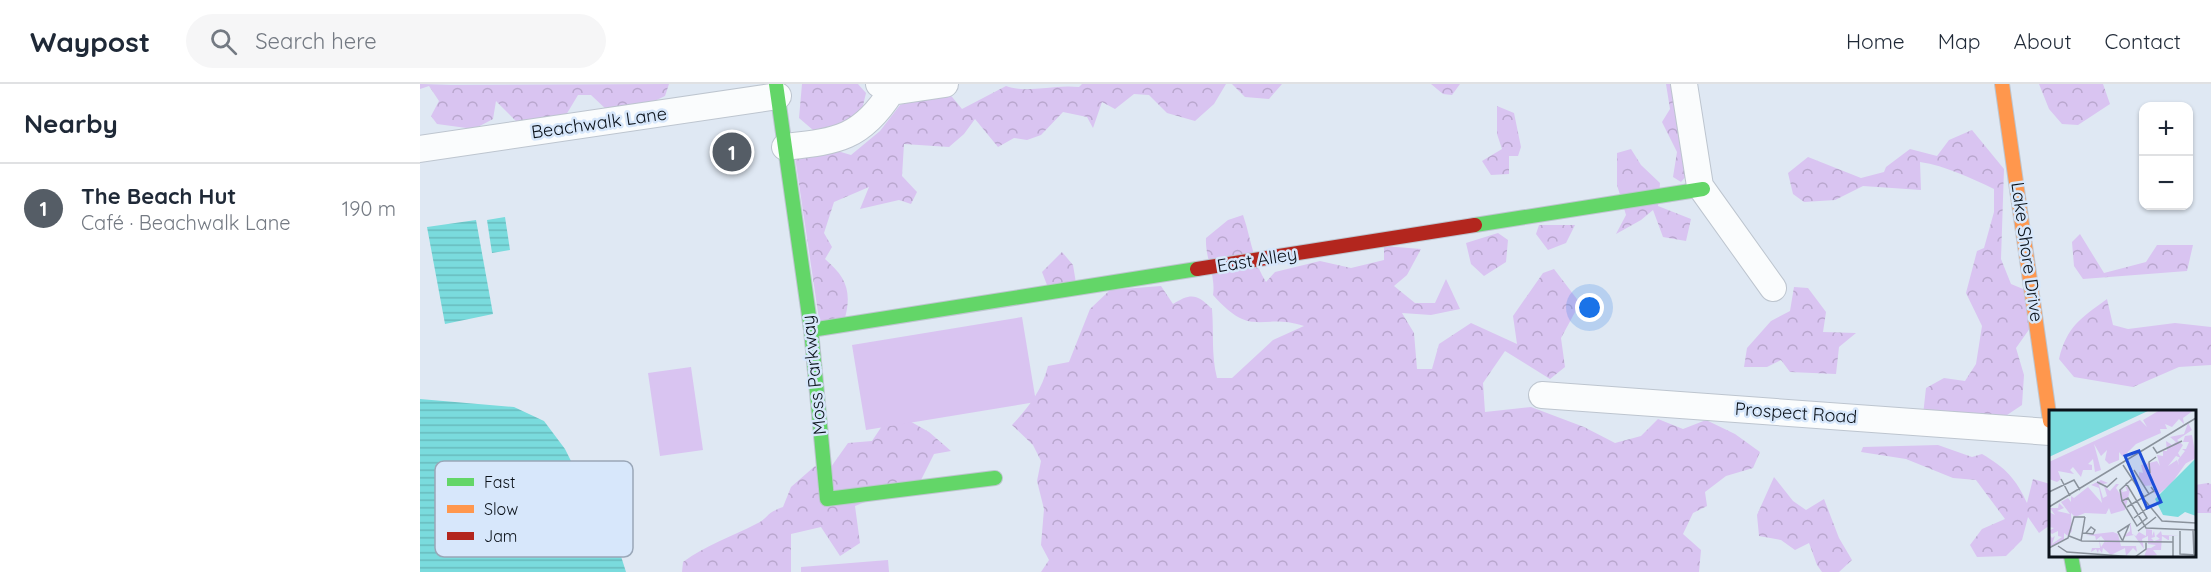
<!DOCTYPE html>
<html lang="en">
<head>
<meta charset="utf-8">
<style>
	body { margin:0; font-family:Quicksand,sans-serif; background:#f6f6f7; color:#1f2937 }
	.controls { position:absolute; right:18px; top:18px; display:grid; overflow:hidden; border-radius:12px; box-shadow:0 2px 4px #0004 }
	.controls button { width:54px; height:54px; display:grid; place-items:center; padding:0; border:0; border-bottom:2px solid #e0e1e3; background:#fff; color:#1f2937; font:30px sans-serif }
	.you { position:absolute; left:1170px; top:224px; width:21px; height:21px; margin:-15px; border:4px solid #fff; border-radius:50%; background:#1a73e8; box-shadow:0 0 0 9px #1a73e833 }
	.badge { display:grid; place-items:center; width:39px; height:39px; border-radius:50%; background:#555d66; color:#fff; font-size:20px; font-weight:700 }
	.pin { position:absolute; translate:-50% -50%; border:3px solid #fff; box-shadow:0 2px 6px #0006 }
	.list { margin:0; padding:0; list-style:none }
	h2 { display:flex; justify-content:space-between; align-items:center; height:78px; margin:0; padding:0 24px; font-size:26px }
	h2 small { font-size:20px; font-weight:400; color:#747a83 }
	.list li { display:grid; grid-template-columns:39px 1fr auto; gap:18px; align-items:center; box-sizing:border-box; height:90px; padding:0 24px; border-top:2px solid #e0e1e3 }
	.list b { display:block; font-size:22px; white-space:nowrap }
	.list p { margin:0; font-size:20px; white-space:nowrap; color:#747a83 }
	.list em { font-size:20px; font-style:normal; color:#747a83 }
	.icon { flex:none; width:33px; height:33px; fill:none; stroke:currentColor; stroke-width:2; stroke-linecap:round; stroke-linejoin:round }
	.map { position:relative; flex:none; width:1791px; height:488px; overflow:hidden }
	header { display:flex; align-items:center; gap:36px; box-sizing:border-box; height:84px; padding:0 30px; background:#fff; border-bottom:2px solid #e0e1e3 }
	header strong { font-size:28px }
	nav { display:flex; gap:33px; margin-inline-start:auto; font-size:21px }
	.search { width:420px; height:54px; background:#f6f6f7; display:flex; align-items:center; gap:15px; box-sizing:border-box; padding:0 21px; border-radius:33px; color:#747a83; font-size:22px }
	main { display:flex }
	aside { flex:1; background:#fff }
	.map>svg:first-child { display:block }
	.forest { fill:url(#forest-crowns) }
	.park { fill:#d9c4f1 }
	.water { fill:url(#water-rules) }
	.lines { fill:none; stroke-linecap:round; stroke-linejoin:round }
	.street-casing { stroke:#bdc5cf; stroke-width:28 }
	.fast-casing { stroke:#bdc5cf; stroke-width:16 }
	.slow-casing { stroke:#bdc5cf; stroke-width:16 }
	.jam-casing { stroke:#bdc5cf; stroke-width:16 }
	.street { stroke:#fafcfd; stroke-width:26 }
	.fast { stroke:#63d668; stroke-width:14 }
	.slow { stroke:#ff974d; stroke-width:14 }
	.jam { stroke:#b3261e; stroke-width:14 }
	.labels { text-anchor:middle; stroke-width:5; stroke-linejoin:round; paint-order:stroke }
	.street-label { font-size:18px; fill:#0b121a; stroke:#d7e7fb }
	.inset-road { fill:none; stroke:#8a929c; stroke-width:1.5 }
	.view { fill:#1d4ed8; fill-opacity:0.15; stroke:#1d4ed8; stroke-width:3 }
	.inset-edge { fill:none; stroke:#0b121a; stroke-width:3 }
	.key { fill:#d7e7fb; stroke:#9aa7b8; stroke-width:1.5 }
	.key-label { font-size:16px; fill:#0b121a }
</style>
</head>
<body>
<header>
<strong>Waypost</strong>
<div class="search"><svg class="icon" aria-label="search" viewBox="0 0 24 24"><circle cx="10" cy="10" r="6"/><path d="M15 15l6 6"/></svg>Search here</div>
<nav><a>Home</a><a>Map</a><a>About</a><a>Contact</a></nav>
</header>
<main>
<aside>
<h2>Nearby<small></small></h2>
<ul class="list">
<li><span class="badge">1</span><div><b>The Beach Hut</b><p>Café · Beachwalk Lane</p></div><em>190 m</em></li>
</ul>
</aside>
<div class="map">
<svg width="1791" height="488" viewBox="0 0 1791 488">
	<defs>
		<pattern id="forest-crowns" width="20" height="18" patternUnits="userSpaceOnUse" patternTransform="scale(1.5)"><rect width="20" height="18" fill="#d9c4f1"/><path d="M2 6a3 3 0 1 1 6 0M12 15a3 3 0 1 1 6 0" fill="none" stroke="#b9a7ce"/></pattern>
		<pattern id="water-rules" width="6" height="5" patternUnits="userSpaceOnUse" patternTransform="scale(1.5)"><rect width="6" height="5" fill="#7adbdd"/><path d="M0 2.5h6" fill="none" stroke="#68bbbd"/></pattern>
	</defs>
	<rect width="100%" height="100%" fill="#dfe8f3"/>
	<path class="forest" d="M0 0 31 1 249 0 245 12 220 24 188 27 171 11H158L146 31 99 40 76 17 73 35 54 45 17 40 11 32 19 17 9 2 0 5Z
		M382 0H438L446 9 441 30 414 66 431 71 460 47 480 21 509 10 528 8 542 25 586 2C607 10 632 0 659 3L662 0H806L794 20 775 37 747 29 729 11 714 10 695 25 682 18 673 44 667 33 643 28 621 51 607 56 594 54 578 63 555 35 544 50 529 63 484 60 482 92 497 108 491 120 479 116 440 125 449 103 414 118 404 149 412 163 405 175C426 193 432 207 425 234L400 242 375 73 393 46 379 34Z
		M812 0H862L849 15 825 13Z
		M1011 0H1040L1032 11 1023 10Z
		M1246 0H1276C1274 10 1279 13 1281 22 1287 50 1280 79 1261 98L1253 93 1257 68 1242 38 1250 25Z
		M1619 0H1683L1690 20 1658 41 1642 40 1629 25Z
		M1077 22 1094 29 1101 63 1098 72H1089V90L1071 91 1062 77 1082 65 1077 50Z
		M1552 46 1584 85 1581 175 1591 200 1615 210 1620 230 1596 264 1604 291 1602 321 1563 347 1503 331 1506 304 1524 294 1545 297 1556 280 1562 242 1546 209 1557 167 1564 164 1574 128V105C1551 94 1526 82 1500 78L1501 106 1443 102 1415 116 1384 118 1373 110 1368 89 1388 73 1441 94 1464 88 1466 83 1490 65 1517 72 1529 56Z
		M1211 65 1221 81 1240 99 1238 122 1271 135 1266 157 1243 153 1233 126 1221 136 1196 150 1206 131 1197 101V69Z
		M823 131C831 154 833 178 846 198L855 188 900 177 931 184 964 176V162L1001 165 987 191 974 202 995 219H1015L1026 195 1040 225 1011 231 982 229 994 249 997 285H1012L1019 260 1051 239 1097 260 1093 232 1123 189 1134 185 1160 219 1141 254 1145 283 1130 295 1085 267 1063 299 1065 328 1111 323 1164 343 1195 359 1221 352 1238 335 1263 345 1286 336 1315 350 1340 368 1333 384 1306 392 1285 408 1287 422 1273 429 1263 450 1281 466 1279 488H621L629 476 621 461 624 425 617 397 621 377 613 361 592 341C609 323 622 306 628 282L649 278 670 225 690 206 741 202 753 220C771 209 777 210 792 225 794 249 791 270 797 294H812L853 256 884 242C840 228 833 256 793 211 796 191 785 175 786 154L808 136Z
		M1119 141H1155L1146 159 1128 166 1116 150Z
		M1078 149 1088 156 1086 178 1064 192 1051 180 1046 159Z
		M1660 150 1684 189 1726 178 1737 161H1773L1767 187 1663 195 1654 182 1652 158Z
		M642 168 653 181 656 199 627 201 622 188Z
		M1374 203 1388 204 1406 228 1403 248 1436 249 1419 263 1416 290 1370 288 1361 276 1347 283H1324L1327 264 1351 237 1370 227Z
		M1687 215 1693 241 1708 245 1755 239 1791 243V281L1759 283 1713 303 1654 293 1639 275C1647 242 1661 234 1687 215Z
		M472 327 509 348 531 367 514 370 501 396 435 422 440 459 420 472 401 443 371 450V488H262L263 478C286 461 311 453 336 440 349 434 345 429 363 423L371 403 395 382 406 390 428 359 452 357Z
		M1518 361 1552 373 1562 370C1586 384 1596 395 1607 419L1613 395 1630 400V441L1619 449 1608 433 1602 456 1586 472 1557 473 1550 461 1562 445 1585 435 1556 396 1533 394 1486 375 1441 368 1443 363Z
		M1354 393 1373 417 1386 426 1404 415 1419 454 1432 476 1419 488H1402L1397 481 1389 459 1375 466 1361 456 1339 452 1337 431Z
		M1788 399 1791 400V429H1775V401Z"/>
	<path class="park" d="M602 233 616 318 446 346 432 261Z
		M271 283 283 366 240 372 228 289Z
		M468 476 469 488H381V483Z"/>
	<path class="water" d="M85 133 90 166 72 169 67 136Z
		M56 136 73 230 25 240 7 143Z
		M0 315 94 323 124 337 145 365 166 407 181 456 200 469 206 488H0Z"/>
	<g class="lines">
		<g class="street-casing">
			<path id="street" d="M459 0 471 8 525 0
				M1264 0 1280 102 1353 204
				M365 63C417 57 441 55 471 8
				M0 65 358 12
				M1122 311 1630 348"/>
		</g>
		<g class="fast-casing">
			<path id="fast" d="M356 0 391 246 407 415 575 394
				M1055 141 1283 105
				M391 246 777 185
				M1651 472 1654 488"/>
		</g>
		<g class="slow-casing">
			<path id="slow" d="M1582 0 1630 337"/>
		</g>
		<g class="jam-casing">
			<path id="jam" d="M777 185 1055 141"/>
		</g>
		<use href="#street" class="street"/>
		<use href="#fast" class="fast"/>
		<use href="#slow" class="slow"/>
		<use href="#jam" class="jam"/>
	</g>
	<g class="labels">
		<g class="street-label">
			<text transform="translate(179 39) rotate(-8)" y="6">Beachwalk Lane</text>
			<text transform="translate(1607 168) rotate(82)" y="6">Lake Shore Drive</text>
			<text transform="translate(837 176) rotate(-9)" y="6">East Alley</text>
			<text transform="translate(394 291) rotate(-96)" y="6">Moss Parkway</text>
			<text transform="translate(1376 329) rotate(4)" y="6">Prospect Road</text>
		</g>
	</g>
	<g transform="translate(1629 326)">
		<rect width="147" height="147" fill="#dfe8f3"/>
		<path d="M111 0H145L134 8 135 14 130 9 123 17 116 14 118 19H111L112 23 87 34 74 47 70 42V50L60 54 56 50 58 40 52 46 45 34 52 60 46 62 44 49 39 54 43 55V60H34L32 67 24 57 21 60 25 64 9 61 12 69 8 72 0 69V52L91 10 98 17 94 10ZM143 25 147 48 130 57 129 50 136 41 133 39H137L140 32H134L136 26Z" fill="#d9c4f1"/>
		<path d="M139 13 143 20 128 30 134 35 129 43 132 48 127 46 119 56 128 50 130 55 137 53 122 74 108 85 101 80 107 81 106 75 95 76 90 67V62L94 63 92 55 108 51 111 56 108 45 114 46V41H118L117 31 123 35 127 32 121 27 135 24ZM52 70 59 73 50 75 54 88 58 86 55 76 61 81 67 74H70L67 78 71 84V81L74 79 73 82 78 81 76 75 81 80 76 100 62 104 60 98 57 104 36 103 26 107 22 103 23 121 19 126 15 123V129L3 136H0V124L3 128 6 126 3 134 13 127 9 126V121L3 124 0 121 5 118 0 117V102L6 105 1 98H9L10 93 15 98 8 101 21 104 12 92 19 88 22 92V86L25 88 39 77 53 93 50 78 42 75ZM81 112 82 116 83 124 87 126 90 122 97 126V119L103 120V126L105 121 106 127 102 128 105 131 111 129 107 126 112 121 113 125 130 126H120V130H119L113 126 112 140H104L108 145 95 147 98 138H102L107 135 99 134V126L93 129 95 139 85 125 74 127 81 121ZM64 122 69 124 72 136H87L88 142 84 138 77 146 76 138 62 145 54 138 53 143 50 139 49 143 47 139 42 142 43 138H51L50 128 52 137 56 131 52 126 47 130 46 126 37 125Z" fill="#d9c4f1"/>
		<path d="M0 0H101L0 47ZM147 48V106L136 102 129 107 114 105 106 89Z" fill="#7adbdd"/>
		<path class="inset-road" d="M104 37 108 43 133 31M74 55 95 87M85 60 100 84M101 63 100 52 107 47M12 69 21 86M83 69 71 80 73 91 79 88 97 118 147 120M48 72 58 77 68 68M0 82 25 70 31 80M94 88 113 111 147 113M73 91 88 116 98 108 77 73M0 97 147 8M78 97 105 81 102 77M85 108 100 97M144 120 145 145M89 121 107 107M131 121V144L147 145M34 123 44 124 46 120 42 117 37 123M20 126 33 131 124 132M124 126V147M73 130 69 122 80 115 73 132M32 131 36 107M9 136 18 142 86 147M0 138 19 128 25 107H36M86 147 97 139V132"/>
		<path class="view" d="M90 41 112 92 98 98 76 46Z"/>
		<rect width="147" height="147" class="inset-edge"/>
	</g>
	<rect x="15" y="377" width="198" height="96" rx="9" class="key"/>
	<rect x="27" y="394" width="27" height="8" fill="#63d668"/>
	<rect x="27" y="421" width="27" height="8" fill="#ff974d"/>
	<rect x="27" y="448" width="27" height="8" fill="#b3261e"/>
	<g class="key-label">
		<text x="64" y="404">Fast</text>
		<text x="64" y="431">Slow</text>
		<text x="64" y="458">Jam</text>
	</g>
</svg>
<div class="controls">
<button>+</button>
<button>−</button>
</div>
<div class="you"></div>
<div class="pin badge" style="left:312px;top:68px">1</div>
</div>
</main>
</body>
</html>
